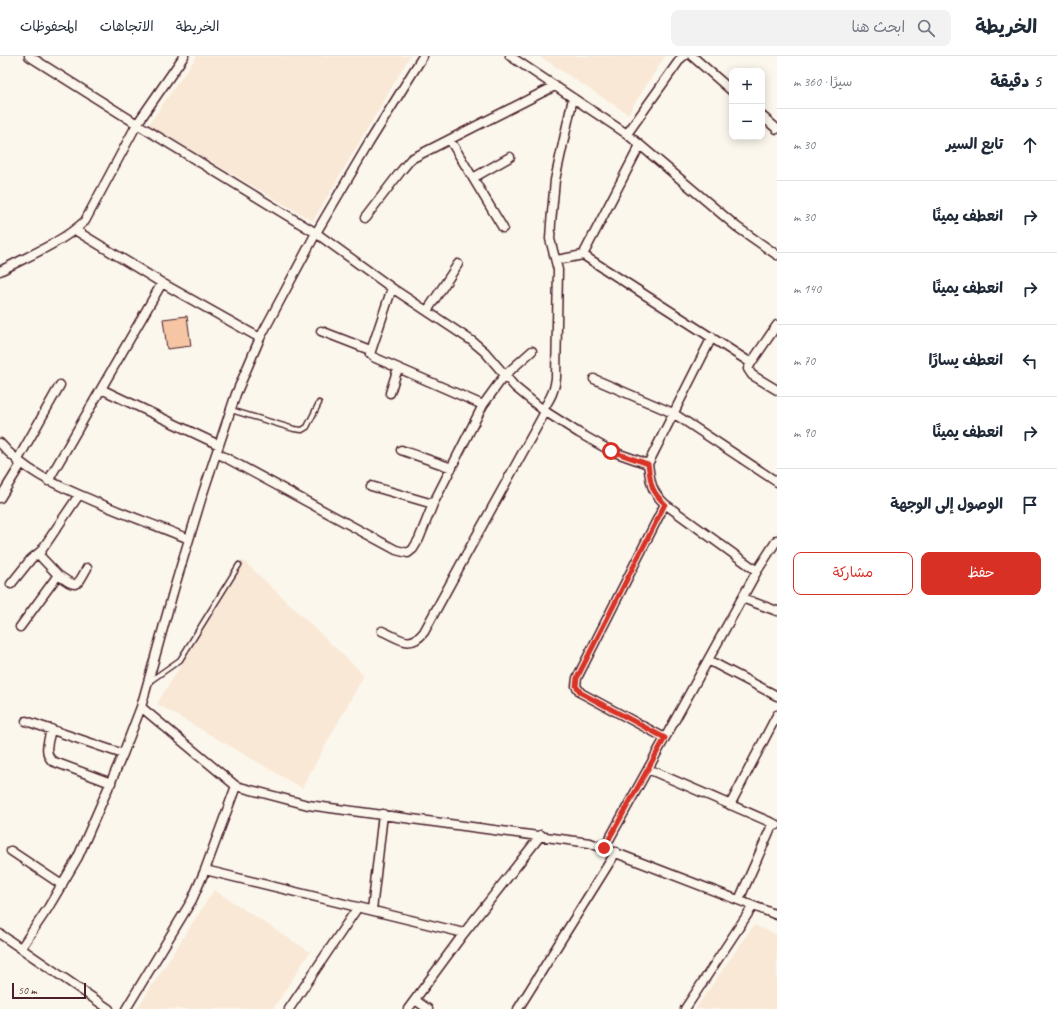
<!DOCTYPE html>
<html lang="ar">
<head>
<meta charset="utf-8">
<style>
	body { margin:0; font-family:Caveat,"Playpen Sans Arabic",sans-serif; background:#f2f2f3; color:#1f2937; direction:rtl }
	.controls { position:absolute; right:12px; top:12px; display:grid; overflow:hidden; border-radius:8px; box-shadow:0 2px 10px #0003 }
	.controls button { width:36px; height:36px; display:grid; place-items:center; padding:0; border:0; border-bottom:1px solid #e0e1e3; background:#fff; color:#1f2937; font:20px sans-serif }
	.scale { position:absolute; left:12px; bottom:10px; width:74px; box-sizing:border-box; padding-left:4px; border:2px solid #4a1f2b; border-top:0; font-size:11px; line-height:14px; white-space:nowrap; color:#4a1f2b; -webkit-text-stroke:3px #fbf7ec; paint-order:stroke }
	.stop { position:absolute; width:12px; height:12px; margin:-9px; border:3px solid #d93025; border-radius:50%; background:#fff }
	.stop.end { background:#d93025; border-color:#fff; box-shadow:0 1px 4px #0008 }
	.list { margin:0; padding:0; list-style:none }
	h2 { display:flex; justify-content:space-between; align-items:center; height:52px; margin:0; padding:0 16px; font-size:17px }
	h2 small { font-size:13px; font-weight:400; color:#747a83 }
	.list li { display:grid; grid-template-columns:26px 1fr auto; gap:12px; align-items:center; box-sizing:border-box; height:72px; padding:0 16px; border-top:1px solid #e0e1e3 }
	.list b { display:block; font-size:15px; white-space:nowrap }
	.list em { font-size:13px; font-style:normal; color:#747a83 }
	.actions { display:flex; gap:8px; padding:12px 16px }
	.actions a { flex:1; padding:9px 0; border:1px solid #d93025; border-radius:8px; text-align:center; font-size:14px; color:#d93025 }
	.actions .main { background:#d93025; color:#fff }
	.icon { flex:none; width:22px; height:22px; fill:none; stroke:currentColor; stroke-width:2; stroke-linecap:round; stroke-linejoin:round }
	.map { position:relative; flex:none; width:777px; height:953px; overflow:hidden; direction:ltr }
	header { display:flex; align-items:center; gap:24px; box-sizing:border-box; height:56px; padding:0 20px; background:#fff; border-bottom:1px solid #e0e1e3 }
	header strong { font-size:19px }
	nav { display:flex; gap:22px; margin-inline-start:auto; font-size:14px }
	.search { width:280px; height:36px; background:#f2f2f3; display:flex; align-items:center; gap:10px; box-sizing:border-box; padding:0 14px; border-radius:8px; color:#747a83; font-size:15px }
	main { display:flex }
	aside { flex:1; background:#fff }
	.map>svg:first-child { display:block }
	.built { fill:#f9e8d6 }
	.building { fill:#f5c5a4; stroke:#4a1f2b }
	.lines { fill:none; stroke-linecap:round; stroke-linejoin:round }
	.lane-casing { stroke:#4a1f2b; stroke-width:7 }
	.street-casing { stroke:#4a1f2b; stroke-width:11 }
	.lane { stroke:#fbf7ec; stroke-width:4 }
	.street { stroke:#fbf7ec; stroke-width:8 }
	.route { stroke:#d93025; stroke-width:5 }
</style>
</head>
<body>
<header>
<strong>الخريطة</strong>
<div class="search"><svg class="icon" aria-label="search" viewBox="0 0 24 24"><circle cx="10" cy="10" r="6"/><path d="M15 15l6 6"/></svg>ابحث هنا</div>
<nav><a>الخريطة</a><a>الاتجاهات</a><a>المحفوظات</a></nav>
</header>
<main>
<aside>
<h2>5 دقيقة<small>سيرًا · 360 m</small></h2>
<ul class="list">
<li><svg class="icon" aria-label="ahead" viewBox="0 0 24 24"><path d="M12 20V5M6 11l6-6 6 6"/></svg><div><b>تابع السير</b></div><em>30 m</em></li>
<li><svg class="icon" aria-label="right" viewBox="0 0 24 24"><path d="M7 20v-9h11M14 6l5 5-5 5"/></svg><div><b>انعطف يمينًا</b></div><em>30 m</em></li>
<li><svg class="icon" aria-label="right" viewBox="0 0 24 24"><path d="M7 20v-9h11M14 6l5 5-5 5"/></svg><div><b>انعطف يمينًا</b></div><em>140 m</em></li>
<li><svg class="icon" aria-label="left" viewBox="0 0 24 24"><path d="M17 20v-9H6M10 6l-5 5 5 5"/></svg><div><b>انعطف يسارًا</b></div><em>70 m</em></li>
<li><svg class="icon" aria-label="right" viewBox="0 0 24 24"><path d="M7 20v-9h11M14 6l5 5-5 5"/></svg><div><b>انعطف يمينًا</b></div><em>90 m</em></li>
<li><svg class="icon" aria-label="arrive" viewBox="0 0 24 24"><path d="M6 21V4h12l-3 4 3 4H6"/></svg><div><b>الوصول إلى الوجهة</b></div></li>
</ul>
<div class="actions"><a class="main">حفظ</a><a>مشاركة</a></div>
</aside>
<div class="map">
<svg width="777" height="953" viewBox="0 0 777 953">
	<rect width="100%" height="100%" fill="#fbf7ec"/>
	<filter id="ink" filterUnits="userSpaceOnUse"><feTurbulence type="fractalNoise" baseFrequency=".025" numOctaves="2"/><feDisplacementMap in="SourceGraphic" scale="8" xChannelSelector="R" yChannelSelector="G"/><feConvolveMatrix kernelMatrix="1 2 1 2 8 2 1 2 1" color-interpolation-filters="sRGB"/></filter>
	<g filter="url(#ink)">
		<path class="built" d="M197 0H410L313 165 148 69Z
			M539 0H665L628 58Z
			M244 505 364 619 302 732 157 648Z
			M214 834 310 896 273 953H137Z
			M754 869 777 879V953H695Z"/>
		<path class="building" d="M187 260 191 290 167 293 163 263Z"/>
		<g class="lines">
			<g class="lane-casing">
				<path id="lane" d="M231 354 294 373 302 374 307 371 319 347
					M150 625 180 604 239 509"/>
			</g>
			<g class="street-casing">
				<path id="street" d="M29 0 137 68 316 177 392 232 472 285 485 296 515 331 543 354 579 377 611 395 648 408 712 281
					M510 0 627 78 737 171 777 199
					M692 0 732 35
					M762 60 777 73
					M627 78 681 2 684 0
					M450 84 503 172
					M473 122 510 101
					M365 162 401 115 411 103 555 30
					M75 174 162 227 260 282
					M583 199 640 89
					M557 204 583 199 751 307 777 269
					M0 215C28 200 61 187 85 165L137 68 184 0
					M392 232 370 298 373 301 483 349
					M427 255 458 208
					M321 275 370 294
					M751 307 748 313 752 319 777 334
					M594 323 673 357 777 426
					M101 333 219 389
					M390 337 398 312
					M543 354C549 344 555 335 556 322L558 214 550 183 551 167 555 124 573 42
					M0 387C23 414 54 428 87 442 120 457 155 469 189 483
					M401 394 452 412
					M217 397 396 494 408 497 413 493 419 483 433 448 483 349 504 320 532 295
					M17 405 60 329
					M648 408C651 427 650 434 665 448L757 515
					M48 425 162 227
					M371 430 433 448
					M0 442 21 408
					M58 519C77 532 76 532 87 512
					M11 528 31 503 41 495 79 439
					M742 542 777 555
					M20 571 58 519 38 498
					M382 575C399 582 410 594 424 576L461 508 545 356
					M708 604 777 640
					M141 651 236 730 308 749 590 787 777 859
					M26 665 123 698
					M51 673C49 685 43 695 52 705L111 727
					M665 682 581 637 576 630 577 622 665 448
					M648 713 777 769
					M730 749 777 659
					M605 791 757 515 777 484
					M11 795 62 829
					M205 814 464 877
					M739 844 773 767
					M372 854 383 758
					M0 878 109 953
					M21 892 48 852 78 801 123 698 141 651 174 533 203 437 236 338 260 282 316 177 369 87 423 0
					M415 944 428 953
					M126 953 192 844 205 814 236 730
					M289 953 358 851
					M408 953 464 877 541 779
					M518 953 616 796
					M685 953 753 850"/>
			</g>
			<use href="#lane" class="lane"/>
			<use href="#street" class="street"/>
		</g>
	</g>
	<g class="lines" filter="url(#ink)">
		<path class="route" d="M604 792 665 682 581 637 576 630 577 622 665 448C650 434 651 427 648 408L611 395"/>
	</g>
</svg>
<div class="controls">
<button>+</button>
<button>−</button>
</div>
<div class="scale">50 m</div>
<div class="stop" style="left:611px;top:395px"></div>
<div class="stop end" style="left:604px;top:792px"></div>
</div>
</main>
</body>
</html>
